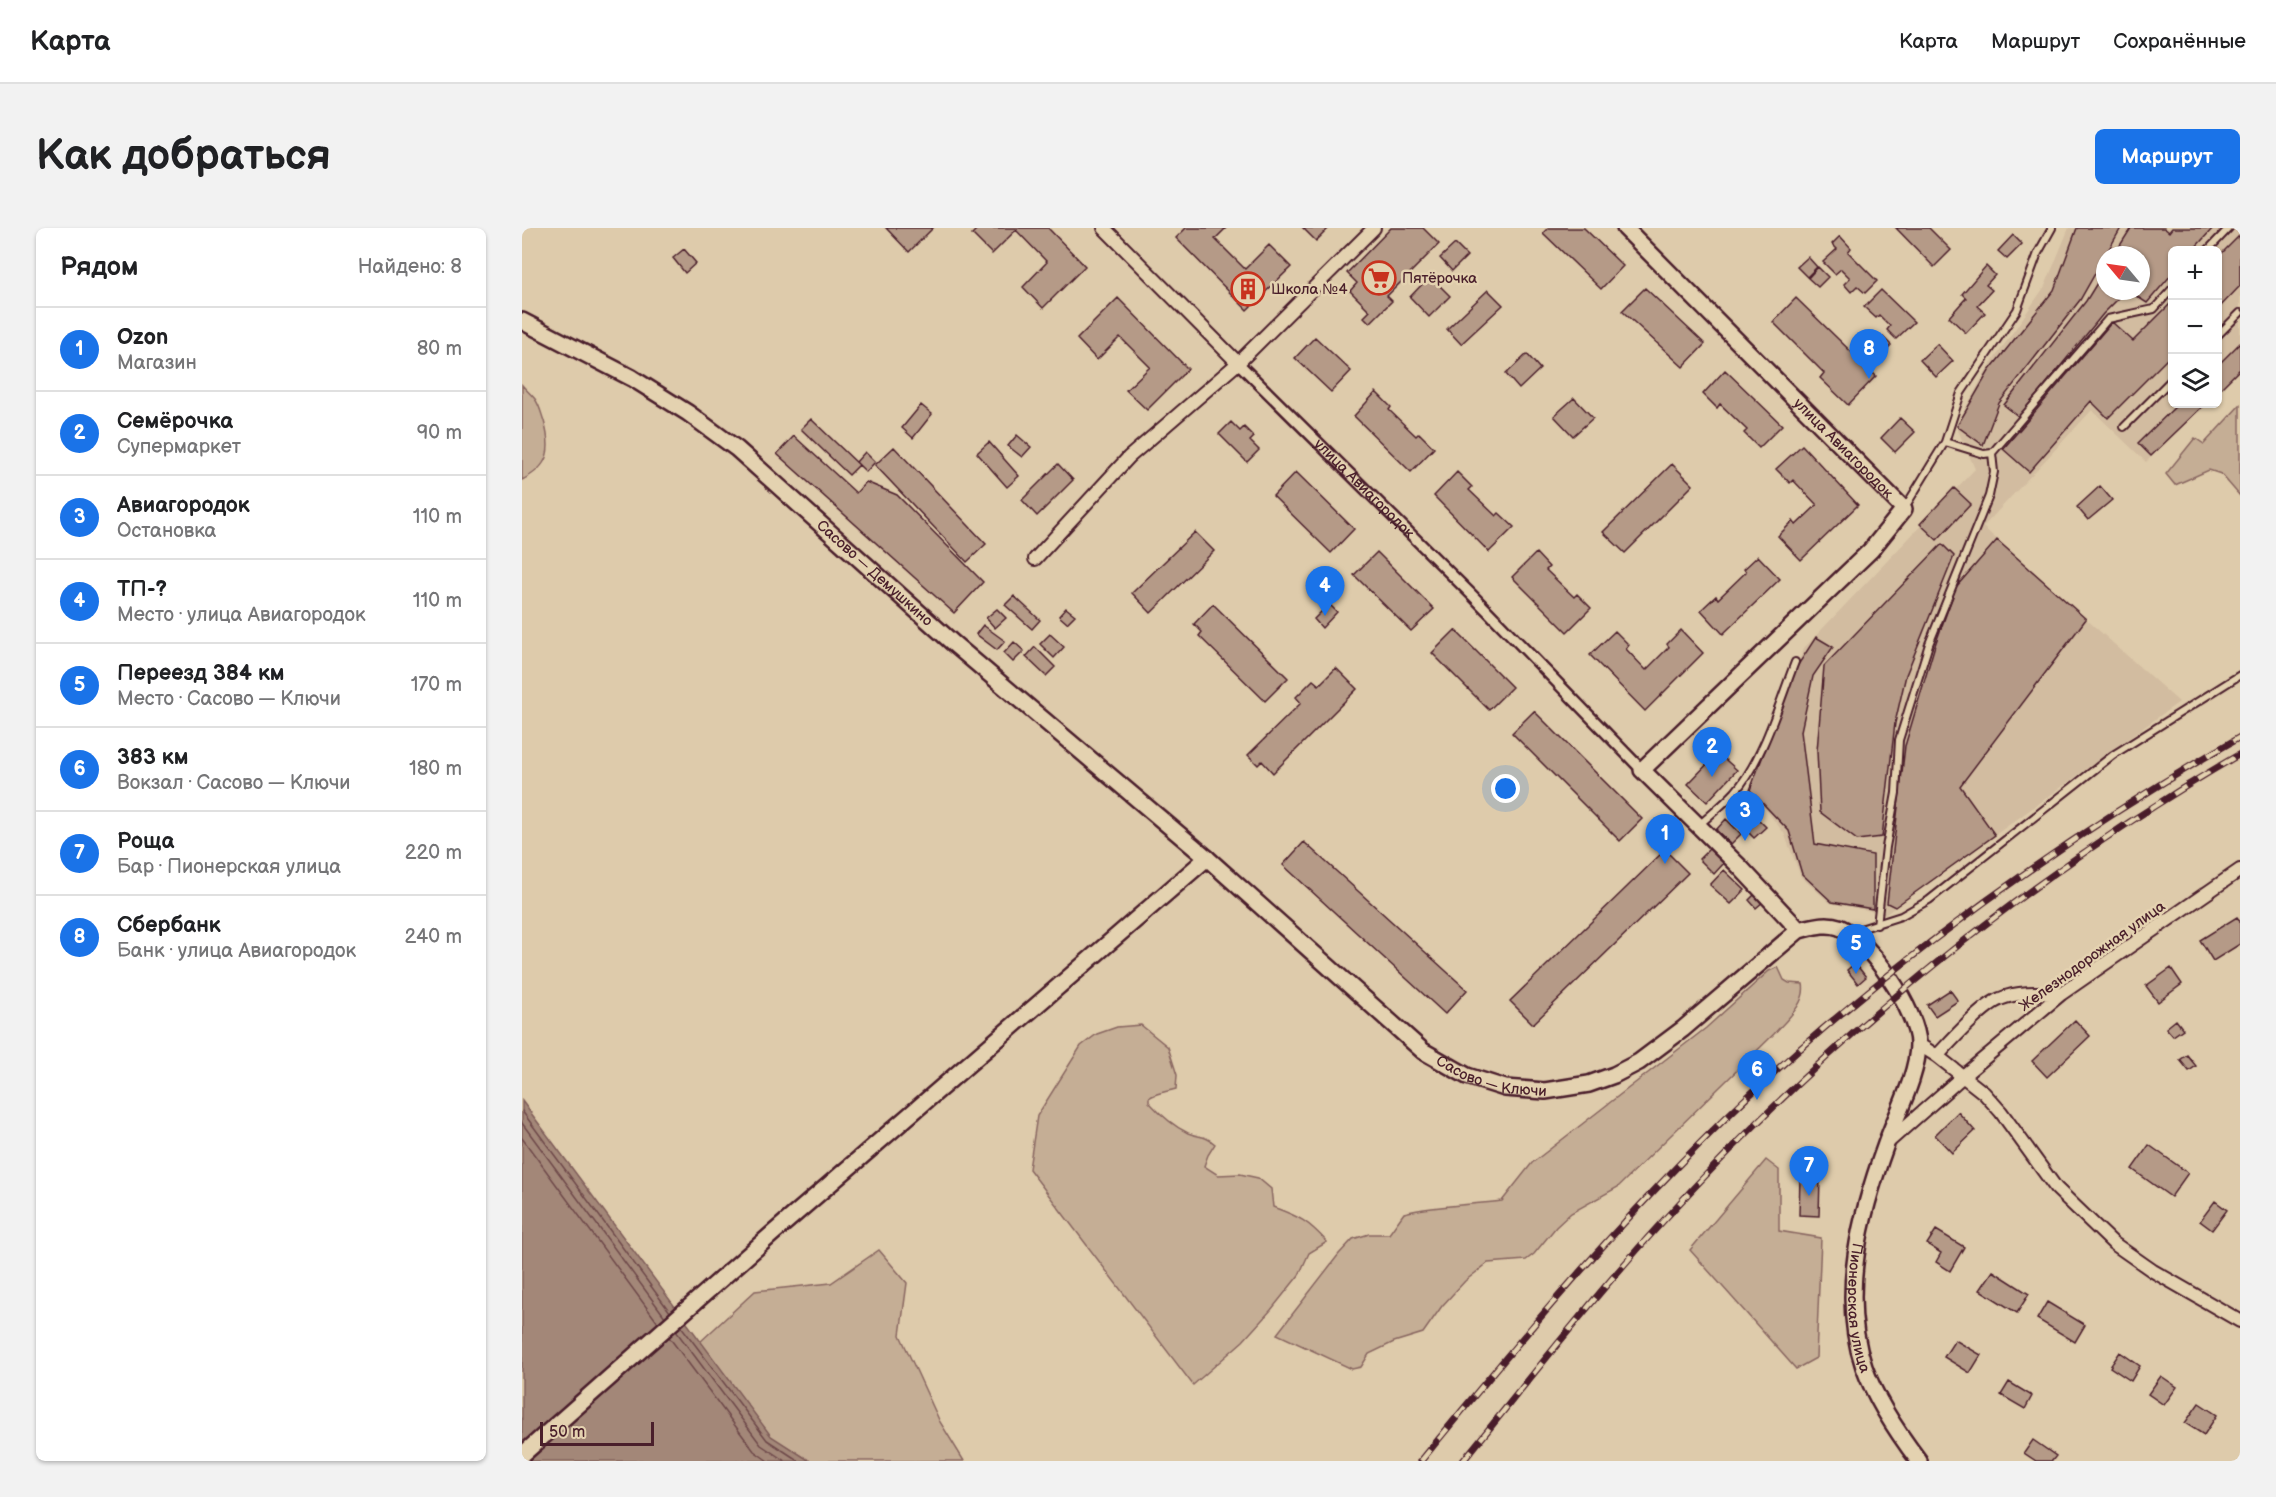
<!DOCTYPE html>
<html lang="ru">
<head>
<meta charset="utf-8">
<style>
	body { margin:0; font-family:"Balsamiq Sans",sans-serif; background:#f2f2f2; color:#202124 }
	.controls { position:absolute; right:18px; top:18px; display:grid; overflow:hidden; border-radius:9px; box-shadow:0 2px 4px #0004 }
	.controls button { width:54px; height:54px; display:grid; place-items:center; padding:0; border:0; border-bottom:2px solid #e0e0e0; background:#fff; color:#202124; font:30px sans-serif }
	.compass { position:absolute; left:1574px; top:18px; width:54px; height:54px; border-radius:50%; background:#fff; box-shadow:0 2px 4px #0004; rotate:299deg }
	.scale { position:absolute; left:18px; bottom:15px; width:114px; box-sizing:border-box; padding-left:6px; border:3px solid #4a1f2b; border-top:0; font-size:16px; line-height:21px; white-space:nowrap; color:#4a1f2b; -webkit-text-stroke:4px #e4d2b0; paint-order:stroke }
	.you { position:absolute; left:984px; top:561px; width:21px; height:21px; margin:-15px; border:4px solid #fff; border-radius:50%; background:#1a73e8; box-shadow:0 0 0 9px #1a73e833 }
	.badge { display:grid; place-items:center; width:39px; height:39px; border-radius:50%; background:#1a73e8; color:#fff; font-size:20px; font-weight:700 }
	.pin { position:absolute; translate:-50% -50px; filter:drop-shadow(0 2px 3px #0008) }
	.pin::after { content:''; position:absolute; top:32px; width:21px; height:18px; background:inherit; clip-path:polygon(0 0,100% 0,50% 100%) }
	.list { margin:0; padding:0; list-style:none }
	h2 { display:flex; justify-content:space-between; align-items:center; height:78px; margin:0; padding:0 24px; font-size:26px }
	h2 small { font-size:20px; font-weight:400; color:#757577 }
	.list li { display:grid; grid-template-columns:39px 1fr auto; gap:18px; align-items:center; box-sizing:border-box; height:84px; padding:0 24px; border-top:2px solid #e0e0e0 }
	.list b { display:block; font-size:22px; white-space:nowrap }
	.list p { margin:0; font-size:20px; white-space:nowrap; color:#757577 }
	.list em { font-size:20px; font-style:normal; color:#757577 }
	.icon { flex:none; width:33px; height:33px; fill:none; stroke:currentColor; stroke-width:2; stroke-linecap:round; stroke-linejoin:round }
	.map { position:relative; flex:none; width:1718px; height:1233px; overflow:hidden; border-radius:9px }
	header { display:flex; align-items:center; gap:36px; box-sizing:border-box; height:84px; padding:0 30px; background:#fff; border-bottom:2px solid #e0e0e0 }
	header strong { font-size:28px }
	nav { display:flex; gap:33px; margin-inline-start:auto; font-size:21px }
	.intro { display:flex; align-items:center; justify-content:space-between; box-sizing:border-box; height:144px; padding:0 36px }
	h1 { margin:0; font-size:42px }
	.button { padding:15px 27px; border-radius:9px; background:#1a73e8; color:#fff; font-size:21px; font-weight:700 }
	main { display:flex; gap:36px; padding:0 36px }
	aside { flex:1; background:#fff; border-radius:9px; box-shadow:0 2px 4px #0004 }
	.map>svg:first-child { display:block }
	.built { fill:#d2bca0; fill-rule:evenodd }
	.green { fill:#c5ae95; stroke:#886660; stroke-width:1.5 }
	.water { fill:#a38778; stroke:#7f5d59; stroke-width:1.5 }
	.lines { fill:none; stroke-linecap:round; stroke-linejoin:round }
	.shore { stroke:#6e494a; stroke-width:1.5 }
	.building { fill:#b59a87; stroke:#4a1f2b; stroke-width:1.5 }
	.service-casing { stroke:#4a1f2b; stroke-width:10 }
	.pedestrian-casing { stroke:#4a1f2b; stroke-width:14 }
	.minor-casing { stroke:#4a1f2b; stroke-width:16 }
	.tertiary-casing { stroke:#4a1f2b; stroke-width:20 }
	.service { stroke:#e4d2b0; stroke-width:6 }
	.pedestrian { stroke:#e4d2b0; stroke-width:9 }
	.minor { stroke:#e4d2b0; stroke-width:12 }
	.tertiary { stroke:#e4d2b0; stroke-width:15 }
	.rail-casing { stroke:#4a1f2b; stroke-width:7 }
	.rail { stroke:#e4d2b0; stroke-width:4.5; stroke-dasharray:14; stroke-linecap:butt }
	.labels { text-anchor:middle; stroke-width:5; stroke-linejoin:round; paint-order:stroke }
	.poi-label { font-size:15px; fill:#4a1f2b; stroke:#e4d2b0; text-anchor:start }
	.street-label { font-size:15px; fill:#4a1f2b; stroke:#e4d2b0 }
</style>
</head>
<body>
<header>
<strong>Карта</strong>
<nav><a>Карта</a><a>Маршрут</a><a>Сохранённые</a></nav>
</header>
<div class="intro"><h1>Как добраться</h1><a class="button">Маршрут</a></div>
<main>
<aside>
<h2>Рядом<small>Найдено: 8</small></h2>
<ul class="list">
<li><span class="badge">1</span><div><b>Ozon</b><p>Магазин</p></div><em>80 m</em></li>
<li><span class="badge">2</span><div><b>Семёрочка</b><p>Супермаркет</p></div><em>90 m</em></li>
<li><span class="badge">3</span><div><b>Авиагородок</b><p>Остановка</p></div><em>110 m</em></li>
<li><span class="badge">4</span><div><b>ТП-?</b><p>Место · улица Авиагородок</p></div><em>110 m</em></li>
<li><span class="badge">5</span><div><b>Переезд 384 км</b><p>Место · Сасово — Ключи</p></div><em>170 m</em></li>
<li><span class="badge">6</span><div><b>383 км</b><p>Вокзал · Сасово — Ключи</p></div><em>180 m</em></li>
<li><span class="badge">7</span><div><b>Роща</b><p>Бар · Пионерская улица</p></div><em>220 m</em></li>
<li><span class="badge">8</span><div><b>Сбербанк</b><p>Банк · улица Авиагородок</p></div><em>240 m</em></li>
</ul>
</aside>
<div class="map">
<svg width="1718" height="1233" viewBox="0 0 1718 1233">
	<rect width="100%" height="100%" fill="#decbab"/>
	<filter id="ink" filterUnits="userSpaceOnUse"><feTurbulence type="fractalNoise" baseFrequency=".0167" numOctaves="2"/><feDisplacementMap in="SourceGraphic" scale="12" xChannelSelector="R" yChannelSelector="G"/><feConvolveMatrix kernelMatrix="1 2 1 2 8 2 1 2 1" color-interpolation-filters="sRGB"/></filter>
	<g filter="url(#ink)">
		<path class="built" d="M1547 0H1718V142L1696 164V22H1650V176H1683L1624 234 1570 182 1461 299 1657 474 1364 686 1308 675 1279 649 1262 605 1228 562 1282 420 1453 241 1434 198 1464 143 1523 58ZM1583 27H1619V63H1583Z"/>
		<path class="green" d="M0 157C4 162 9 166 13 171 18 178 19 185 22 193 30 222 28 238 0 252Z
			M1718 177V268L1699 246 1687 242 1653 257 1644 246 1673 210 1682 216Z
			M1256 739 1262 752 1267 755 1281 756C1285 775 1264 792 1252 806L1096 959 1049 985 1034 999 1012 1026 1004 1032 966 1035 943 1053 920 1078 901 1105 872 1114 847 1126 839 1139 830 1141 755 1106 817 1026 831 1011 847 1006H867L882 985C912 977 949 977 980 973L1010 935 1184 800 1247 743Z
			M619 797 646 819 655 847 654 861C645 864 635 864 627 870V874C638 886 651 898 666 905 678 910 683 907 693 916L686 927 682 938 696 947 718 946 736 950 749 961 751 979C778 989 786 993 805 1014L787 1025 777 1047 749 1082 721 1113 671 1157 507 941 515 888 559 818 575 806 595 799Z
			M1244 932 1257 942V1003L1299 1010 1294 1130 1274 1141 1168 1022Z
			M357 1022 385 1055 378 1107 418 1194 442 1233H288L249 1209 178 1114 233 1063 309 1055Z"/>
		<path class="water" d="M0 873 249 1208 288 1233H0Z"/>
		<g class="lines">
			<path class="shore" d="M0 883 148 1084
				M0 895 143 1089
				M0 910 136 1095
				M159 1098 245 1212 277 1233
				M154 1103 239 1217 263 1233
				M147 1109 232 1223 246 1233"/>
		</g>
		<path class="building" d="M364 0H411L387 24Z
			M456 0H526L563 38 521 80 501 59 525 34 494 2 470 26 450 6Z
			M664 0H704L693 11 723 41 747 17 769 39 725 82 654 10Z
			M781 0H807L794 13Z
			M869 0H901L917 16 865 68 870 73 848 95 842 89 848 83 828 63 835 55 825 45Z
			M1026 0H1062L1101 38 1079 61 1021 5Z
			M1374 0H1407L1429 22 1412 39Z
			M1555 0H1599L1558 72 1477 175 1461 217 1435 198 1467 143 1532 62Z
			M1609 0H1642L1647 4 1650 0H1691L1671 22H1650V46L1625 75 1606 63H1619V27H1592Z
			M1491 7 1500 16 1485 31 1476 23Z
			M1718 7V58L1696 81V29Z
			M1318 8 1329 20 1326 24 1355 53 1343 65 1335 58 1329 64 1322 56 1328 50 1319 41 1313 46 1301 34 1315 21 1310 16Z
			M933 16 945 28 930 43 918 30Z
			M162 21 174 35 163 45 151 30Z
			M1286 29 1295 39 1285 49 1275 39Z
			M1464 38 1473 47 1464 57 1470 62 1455 78 1463 85 1444 105 1427 89 1444 70 1440 66Z
			M1296 39 1306 49 1296 59 1286 50Z
			M1583 42V63H1604L1581 86 1497 189 1482 177 1564 73Z
			M908 48 928 68 907 89 888 69Z
			M1123 60 1183 116 1161 139 1100 83Z
			M966 62 981 77 939 116 925 101Z
			M1359 62 1392 94 1374 111 1365 102 1368 98 1357 87 1354 90 1342 79Z
			M596 70 666 141 625 182 604 162 628 139 598 109 575 132 555 111Z
			M1274 70 1354 148 1326 177 1298 150 1302 145 1251 94Z
			M1650 74V126L1586 190 1569 173 1507 244 1481 221 1590 94 1611 113Z
			M793 109 829 143 809 164 773 130Z
			M1361 109 1369 117 1359 128 1351 120Z
			M1718 115V141L1696 163V137Z
			M1415 116 1431 133 1414 149 1398 132Z
			M1005 126 1018 141 997 161 984 146Z
			M1203 142 1260 197 1237 220 1222 205 1225 202 1198 176 1195 180 1181 166Z
			M854 164 869 179 867 182 894 208 897 205 912 220 889 244 832 188Z
			M1052 170 1071 190 1051 208 1032 188Z
			M1656 176H1683L1629 228 1616 215Z
			M399 177 410 186 391 210 380 200Z
			M1378 190 1393 204 1373 224 1359 210Z
			M289 191 337 237 327 247 279 201Z
			M709 194 718 203 722 199 732 209 728 213 737 222 725 234 697 206Z
			M495 207 509 219 500 229 486 218Z
			M272 208 334 265 344 254 375 267 461 354 432 385 255 226Z
			M467 214 497 248 485 259 455 225Z
			M1280 217 1336 277 1279 332 1256 308 1271 293 1274 297 1295 277 1271 252 1268 255 1254 241Z
			M372 219 464 316 445 334 353 237Z
			M343 224 353 234 344 244 334 234Z
			M536 236 551 252 515 288 500 272Z
			M1150 236 1171 257 1103 325 1081 304Z
			M774 244 832 301 809 325 751 268Z
			M935 244 950 259 947 262 974 288 977 285 992 299 967 324 912 268Z
			M1578 258 1590 272 1566 292 1555 279Z
			M1432 260 1449 276 1415 312 1398 296Z
			M673 304 692 323 629 385 610 365Z
			M1475 312 1564 391 1438 558 1473 607 1373 679 1365 675 1383 518 1413 417 1434 359Z
			M1420 316 1432 328 1384 447 1373 495 1360 609 1335 612 1298 584 1295 523 1302 438Z
			M855 324 912 381 889 403 832 347Z
			M1014 325 1027 339 1024 342 1052 369 1055 366 1069 380 1045 404 990 349Z
			M1236 328 1258 351 1201 406 1179 382 1194 368 1196 371 1224 344 1222 341Z
			M492 368 518 392 510 401 483 377Z
			M691 376 766 450 743 473 677 408 680 404 672 396Z
			M807 376 815 384 800 400 792 391Z
			M544 380 553 387 545 395 537 388Z
			M475 381 484 390 473 400 464 390Z
			M461 397 483 413 475 422 454 406Z
			M933 402 990 459 967 482 910 425Z
			M1159 402 1181 425 1123 483 1068 427 1093 403 1107 417 1104 421 1124 442 1147 419 1145 416Z
			M528 406 542 419 532 430 518 416Z
			M1294 409 1311 419 1291 448 1279 503 1293 616 1351 627V681L1310 674 1280 646 1267 603 1228 562 1274 440Z
			M492 414 502 423 491 434 482 425Z
			M513 419 533 439 524 448 504 429Z
			M814 440 835 461 751 545 740 533 736 537 726 527 779 475 774 469 791 452 797 457Z
			M1012 483 1120 591 1098 613 990 505Z
			M1196 525 1215 542 1185 574 1166 556Z
			M1204 591 1219 606 1209 616 1194 602Z
			M1236 591 1244 599 1232 610 1224 602Z
			M782 614 945 762 923 786 761 637Z
			M1188 620 1202 635 1192 646 1177 631Z
			M1143 622 1166 645 1011 796 988 773Z
			M1202 642 1223 662 1209 676 1188 657Z
			M1234 665 1242 673 1234 680 1227 672Z
			M1715 689 1718 693V716L1691 733 1678 712Z
			M1333 735 1344 749 1336 756 1325 742Z
			M1649 740 1660 756 1636 774 1624 758Z
			M1428 762 1436 773 1413 788 1405 777Z
			M1553 792 1568 808 1525 849 1510 833Z
			M1654 792 1661 801 1651 808 1644 800Z
			M1665 827 1674 838 1667 843 1658 832Z
			M1436 884 1453 903 1430 925 1413 907Z
			M1627 917 1666 945 1649 969 1610 941Z
			M1278 949H1298L1297 988 1277 987Z
			M1693 973 1705 982 1690 1002 1678 993Z
			M1414 1002 1442 1019 1428 1043 1414 1034 1419 1025 1405 1016Z
			M1471 1043 1507 1066 1495 1085 1458 1062Z
			M1525 1074 1563 1097 1553 1114 1515 1091Z
			M1433 1112 1459 1127 1448 1145 1422 1129Z
			M1598 1124 1618 1138 1609 1153 1588 1139Z
			M1639 1148 1655 1159 1642 1177 1626 1166Z
			M1487 1154 1510 1168 1503 1181 1479 1167Z
			M1677 1175 1695 1187 1682 1207 1663 1195Z
			M1511 1212 1534 1228 1530 1233H1514L1502 1225Z"/>
		<g class="lines">
			<g class="service-casing">
				<path id="service" d="M1686 22 1707 0
					M1696 107 1718 85
					M1602 199 1650 151
					M1423 214 1462 226 1470 225 1586 91 1632 81 1650 61
					M1382 281 1423 214 1439 165 1495 82 1516 25 1530 0
					M1176 598C1188 587 1202 576 1213 564 1242 530 1257 475 1273 434
					M1355 697 1364 619 1374 565 1377 512 1407 416 1467 268 1472 244 1470 225
					M1329 704 1379 688 1407 672 1591 527 1718 447"/>
			</g>
			<g class="pedestrian-casing">
				<g id="pedestrian">
					<path id="s1" d="M716 135 951 368 1120 542"/>
				</g>
			</g>
			<g class="minor-casing">
				<path id="minor" d="M582 0 716 135
					M513 331 607 229 716 135 852 0
					M1396 816 1415 828 1462 865 1479 884 1534 960 1591 1015 1631 1043 1718 1093
					M1415 828C1429 813 1460 778 1478 771 1497 763 1518 765 1539 766
					M1364 916 1441 848 1539 766 1718 642"/>
			</g>
			<g class="tertiary-casing">
				<g id="tertiary">
					<path id="s2" d="M1103 0 1382 281 1349 322 1120 542 1217 638 1277 702"/>
					<path id="s3" d="M0 93 110 150 166 185 215 221 432 416 685 630 901 823 945 848 983 860 1023 863 1067 856 1092 847 1117 834 1161 801 1277 702C1290 699 1304 694 1317 699 1347 711 1396 784 1396 816 1396 847 1374 887 1364 916 1339 985 1317 1066 1342 1139 1354 1173 1375 1204 1397 1233"/>
					<path d="M0 1227 250 1006 685 630"/>
				</g>
			</g>
			<use href="#service" class="service"/>
			<use href="#pedestrian" class="pedestrian"/>
			<use href="#minor" class="minor"/>
			<use href="#tertiary" class="tertiary"/>
			<g class="rail-casing">
				<path id="rail" d="M899 1233C1023 1080 1152 928 1302 800 1431 691 1571 593 1718 509
					M941 1233C1007 1152 1071 1069 1142 992 1308 809 1504 650 1718 526"/>
			</g>
			<use href="#rail" class="rail"/>
		</g>
	</g>
	<defs>
		<g id="supermarket-ring" transform="scale(1.725)"><circle r="9.5" fill="#e4d2b0" stroke="#c8321e" stroke-width="1.5"/><path d="M-6-5.5h2.5l.6 2H6L4.5 2H-2.5L-4.4-4H-6ZM-1.5 3.2a1.3 1.3 0 1 0 .1 0ZM3 3.2a1.3 1.3 0 1 0 .1 0Z" fill="#c8321e"/></g>
		<g id="building-ring" transform="scale(1.725)"><circle r="9.5" fill="#e4d2b0" stroke="#c8321e" stroke-width="1.5"/><path d="M-4-6H4V6H1V3H-1V6H-4ZM-2.5-4.3h1.7v1.8h-1.7ZM.8-4.3h1.7v1.8H.8ZM-2.5-1h1.7V.8h-1.7ZM.8-1h1.7V.8H.8Z" fill="#c8321e"/></g>
	</defs>
	<g fill-rule="evenodd">
		<use href="#supermarket-ring" x="857" y="50"/>
		<use href="#building-ring" x="726" y="61"/>
	</g>
	<g class="labels">
		<g class="poi-label">
			<text x="880" y="55">Пятёрочка</text>
			<text x="749" y="66">Школа №4</text>
		</g>
		<g class="street-label">
			<text dy="5" stroke="none"><textPath href="#s2" startOffset="310">улица Авиагородок</textPath></text>
			<text dy="5" stroke="none"><textPath href="#s1" startOffset="178">улица Авиагородок</textPath></text>
			<text dy="5" stroke="none"><textPath href="#s3" startOffset="436">Сасово — Демушкино</textPath></text>
			<text transform="translate(1570 728) rotate(-36)" y="5">Железнодорожная улица</text>
			<text dy="5" stroke="none"><textPath href="#s3" startOffset="1238">Сасово — Ключи</textPath></text>
			<text dy="5" stroke="none"><textPath href="#s3" startOffset="2061">Пионерская улица</textPath></text>
		</g>
	</g>
</svg>
<div class="controls">
<button>+</button>
<button>−</button>
<button><svg class="icon" aria-label="layers" viewBox="0 0 24 24"><path d="M12 4l9 5-9 5-9-5zM3 14l9 5 9-5"/></svg></button>
</div>
<svg class="compass" viewBox="-18 -18 36 36"><path d="M0-13l5 13h-10z" fill="#e53935"/><path d="M0 13l5-13h-10z" fill="#757577"/></svg>
<div class="scale">50 m</div>
<div class="you"></div>
<div class="pin badge" style="left:1143px;top:636px">1</div>
<div class="pin badge" style="left:1190px;top:549px">2</div>
<div class="pin badge" style="left:1223px;top:613px">3</div>
<div class="pin badge" style="left:803px;top:388px">4</div>
<div class="pin badge" style="left:1334px;top:746px">5</div>
<div class="pin badge" style="left:1235px;top:872px">6</div>
<div class="pin badge" style="left:1287px;top:968px">7</div>
<div class="pin badge" style="left:1347px;top:151px">8</div>
</div>
</main>
</body>
</html>
